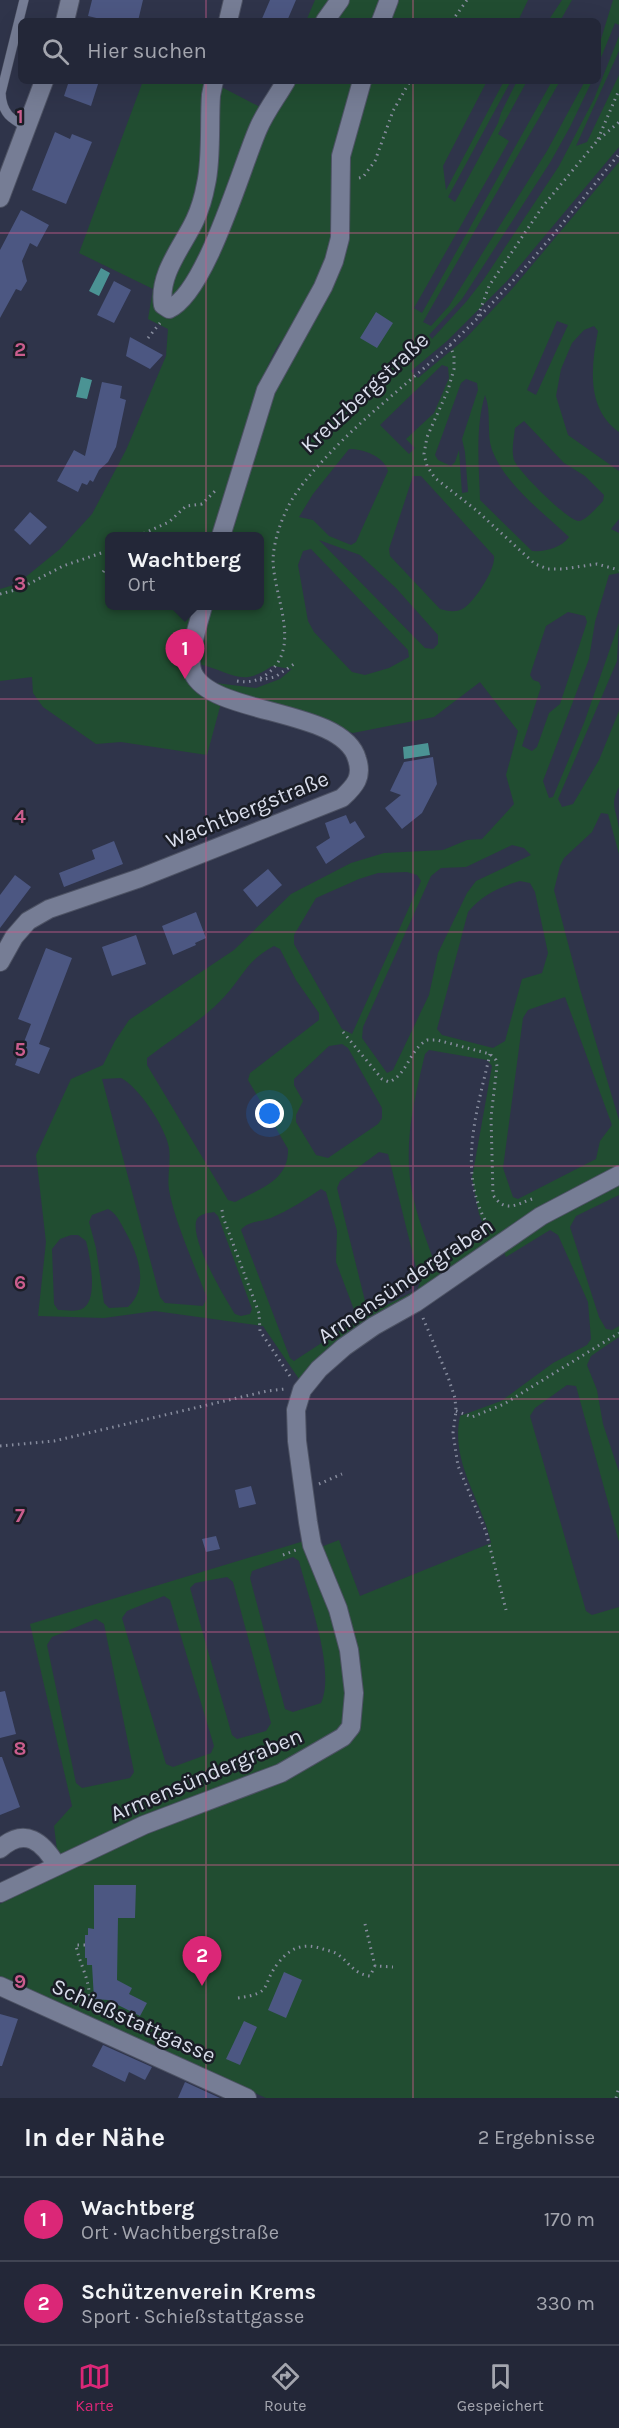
<!DOCTYPE html>
<html lang="de">
<head>
<meta charset="utf-8">
<style>
	body { margin:0; font-family:Karla,sans-serif; background:#2b2f40; color:#f1f3f6 }
	.you { position:absolute; left:270px; top:1114px; width:21px; height:21px; margin:-15px; border:4px solid #fff; border-radius:50%; background:#1a73e8; box-shadow:0 0 0 9px #1a73e833 }
	.badge { display:grid; place-items:center; width:39px; height:39px; border-radius:50%; background:#db2777; color:#fff; font-size:20px; font-weight:700 }
	.pin { position:absolute; translate:-50% -50px; filter:drop-shadow(0 2px 3px #0008) }
	.pin::after { content:''; position:absolute; top:32px; width:21px; height:18px; background:inherit; clip-path:polygon(0 0,100% 0,50% 100%) }
	.popup { position:absolute; left:105px; top:532px; width:159px; height:78px; box-sizing:border-box; display:grid; place-content:center; border-radius:9px; background:#232738; filter:drop-shadow(0 2px 4px #0005); font-size:20px; white-space:nowrap; color:#a3a5ae }
	.popup b { font-size:22px; color:#f1f3f6 }
	.popup::after { content:''; position:absolute; left:50%; top:100%; margin-left:-12px; border:12px solid transparent; border-top-color:#232738 }
	.list { margin:0; padding:0; list-style:none }
	h2 { display:flex; justify-content:space-between; align-items:center; height:78px; margin:0; padding:0 24px; font-size:26px }
	h2 small { font-size:20px; font-weight:400; color:#a3a5ae }
	.list li { display:grid; grid-template-columns:39px 1fr auto; gap:18px; align-items:center; box-sizing:border-box; height:84px; padding:0 24px; border-top:2px solid #404453 }
	.list b { display:block; font-size:22px; white-space:nowrap }
	.list p { margin:0; font-size:20px; white-space:nowrap; color:#a3a5ae }
	.list em { font-size:20px; font-style:normal; color:#a3a5ae }
	.icon { flex:none; width:33px; height:33px; fill:none; stroke:currentColor; stroke-width:2; stroke-linecap:round; stroke-linejoin:round }
	.map { position:relative; flex:none; width:619px; height:2098px; overflow:hidden }
	.search { position:absolute; background:#232738; box-shadow:0 6px 24px #0002; left:18px; right:18px; top:18px; height:66px; display:flex; align-items:center; gap:15px; box-sizing:border-box; padding:0 21px; border-radius:9px; color:#a3a5ae; font-size:22px }
	.sheet { height:246px; background:#232738 }
	nav { display:flex; justify-content:space-around; align-items:center; box-sizing:border-box; height:84px; border-top:2px solid #404453; background:#232738; font-size:16px; color:#a3a5ae }
	nav a { display:grid; justify-items:center; gap:3px }
	nav .on { color:#db2777 }
	.map>svg:first-child { display:block }
	.green { fill:#214d31; fill-rule:evenodd }
	.water { fill:#4b9394 }
	.building { fill:#4c5782 }
	.lines { fill:none; stroke-linecap:round; stroke-linejoin:round }
	.service-casing { stroke:#4d5264; stroke-width:10 }
	.minor-casing { stroke:#4d5264; stroke-width:20 }
	.path { stroke:#878c9e; stroke-width:3; stroke-dasharray:1.5 4.5; stroke-linecap:butt }
	.service { stroke:#767d95; stroke-width:9 }
	.minor { stroke:#767d95; stroke-width:18 }
	.grid { fill:none; stroke:#ca5d8d; stroke-width:1.5; stroke-opacity:0.55 }
	.labels { text-anchor:middle; stroke-width:5; stroke-linejoin:round; paint-order:stroke }
	.street-label { font-size:22px; fill:#d9ddeb; stroke:#1a1d26 }
	.grid-label { font-size:20px; text-anchor:middle; font-weight:bold; fill:#ca5d8d; stroke:#1a1d26; stroke-width:5; stroke-linejoin:round; paint-order:stroke }
</style>
</head>
<body>
<div class="map">
<svg width="619" height="2098" viewBox="0 0 619 2098">
	<rect width="100%" height="100%" fill="#2f344a"/>
	<path class="green" d="M315 0H528L518 21H306Z
		M562 0H572L560 21H548Z
		M613 0H619V25L615 23 598 65V49Z
		M619 36V51L576 146 587 142 619 75V147L507 281 447 341 411 371 418 378 465 339 512 289 619 162V432C586 409 591 366 598 331L594 326 584 330 572 343 561 369 556 396 568 435 619 471V519L611 529 619 533V573L609 575 595 622 589 659 543 781 549 798 553 797 584 723 619 623 617 661 558 799 562 807 573 804 599 760 619 711V787C609 806 617 810 619 829 619 837 619 846 619 854L608 814 601 813 592 832 564 858 560 866 554 890 580 989 619 1120V1171L301 1382 263 1326 155 1311 104 1318 38 1316 46 1242 36 1155 71 1079 103 1065 115 1041 129 1020 234 950 291 894 351 863 384 853 443 850 467 840 482 839 514 804 506 775 518 731 480 682 434 717 353 733 249 700 216 683 256 688 280 679 292 669 272 666C241 688 232 672 199 664L206 606H260V536H226L275 393 296 350 281 341C263 368 258 400 244 428L215 536H110V606H196L188 678 193 689 203 697 221 703 207 755 121 742 96 744 43 707 33 693 32 677 0 681V589L17 584 60 549 92 514 126 450 166 356 168 329 148 319 153 289 79 253 143 81H210L262 108 276 81H487L443 166 446 190 504 81H511L448 197 455 202 498 123 501 113 517 81H527L498 134 509 141 414 308 422 313 552 81H560L423 322 431 326 449 306 547 151 585 81H592L570 127 551 161 462 299 429 335 432 339 466 302 484 279 559 166 594 99ZM557 321 568 325 536 395 527 390ZM442 365 448 367 449 378 434 413 406 439 415 448 409 454 380 425ZM466 379 477 383 478 390 462 439 465 452 468 492 462 493 459 450 455 462 451 466 438 460 435 455 461 383ZM485 395C492 413 486 433 492 450 506 486 543 512 569 537 561 548 545 552 532 551L480 500C479 465 475 428 485 395ZM524 421 564 463 585 476 604 495 603 501C598 506 585 522 578 521 566 519 518 471 514 460 511 450 514 438 515 428ZM349 449C363 449 384 456 388 471L356 542 351 545 329 536 313 520 299 517 313 494ZM413 476H421L494 556C496 569 475 601 464 608 457 613 447 611 440 609L390 556 389 549ZM319 540 360 555 396 588 438 635V644L433 649 425 648ZM311 549 408 650 409 657 389 668 365 675 352 672 314 632 308 621 298 565 303 551ZM568 612 585 616 587 622 560 704 549 713 537 747 532 751 522 746 541 687 539 682 533 680 530 675 546 626ZM512 845 524 848 531 855 476 881 467 893 438 953 429 995 393 1070 387 1073 362 1038 363 1027 431 876 441 868 466 867ZM407 872 417 875 421 881 352 1034 342 1029 294 944V935L316 898 359 879 378 873ZM520 881 530 883 535 892 548 953 542 973 522 979 505 1041 493 1048 442 1035 437 1029 468 912C482 895 499 887 520 881ZM274 946 280 949 296 980 319 1013V1020L250 1073 248 1080 288 1149C289 1181 259 1189 235 1202L228 1200 147 1065V1058C173 1038 203 1020 225 996 244 975 247 960 274 946ZM565 997 612 1125 600 1141 596 1159 518 1199 513 1197 503 1168 523 1018 528 1010ZM342 1044 348 1048 382 1108V1118L378 1124 328 1158 316 1155 296 1122V1115L303 1101 294 1085V1079L329 1046ZM429 1050 487 1060 492 1066 472 1178 479 1214 486 1231 485 1237 438 1259 432 1256C423 1231 413 1205 410 1179 405 1136 415 1096 425 1054ZM121 1078C139 1087 166 1128 169 1148 171 1162 167 1177 169 1190 175 1223 195 1266 207 1298L203 1306 165 1303 160 1297 102 1079ZM379 1152 388 1154 420 1283 417 1290 374 1311 367 1309 337 1188 340 1181ZM321 1189 326 1192 337 1231 336 1262 356 1315 355 1321 294 1361 290 1358 241 1230C248 1221 261 1222 271 1218 289 1210 305 1200 321 1189ZM108 1209C117 1214 120 1222 125 1231 138 1254 150 1286 128 1307L109 1308 104 1303 96 1248 89 1222 92 1215ZM214 1212 218 1216 252 1309 250 1314 241 1316 235 1314C225 1298 188 1237 197 1219 200 1214 208 1213 214 1212ZM71 1235H78L86 1241C90 1256 99 1301 82 1309 75 1312 66 1310 58 1310L54 1304 52 1249 60 1239Z
		M619 1180V1195L576 1216 570 1227 599 1317 606 1329 612 1330 619 1326V1337L591 1356 587 1365 597 1390 603 1424 619 1472V1542L576 1386 567 1385 535 1408 530 1416 586 1611 592 1615 619 1607V2098H266L0 1976V1904L60 1874 54 1826 72 1806 30 1624 304 1541 308 1552 339 1540 360 1596 491 1543C482 1500 450 1463 460 1416L501 1401 553 1363 587 1345 591 1339 588 1302 558 1235 550 1230 506 1257 503 1250 545 1221ZM293 1557 299 1561C308 1597 336 1670 321 1703L293 1712 285 1709 250 1578 252 1571ZM227 1577 233 1582 271 1723 266 1731 237 1739 232 1735 190 1588 195 1583ZM164 1596 170 1600 214 1746 211 1753 173 1767 166 1764 122 1618 127 1611ZM96 1619 104 1624 134 1772 130 1778 82 1788 76 1783 47 1645 52 1637Z"/>
	<path class="water" d="M101 268 110 273 99 296 89 291Z
		M81 377 92 380 87 399 76 397Z
		M428 743 430 755 404 759 403 747Z"/>
	<path class="building" d="M92 0H143L138 21H109L88 16Z
		M270 0H296L287 21H261Z
		M69 81H99L91 106 64 96Z
		M55 132 70 139 72 134 92 142 66 204 32 190Z
		M21 210 49 225 37 247 30 243 22 261 27 281 21 291 16 289 0 318V250Z
		M114 281 131 290 114 323 97 315Z
		M376 312 393 323 377 348 360 338Z
		M130 337 163 355 150 369 126 356Z
		M102 382 122 386 120 398 126 400 116 447 108 462 99 470 93 482 90 480 87 485 82 483 78 492 57 481 74 450 85 456Z
		M30 512 47 527 30 545 14 530Z
		M433 757 437 784 422 813 402 829 385 808 401 795 390 791 404 762Z
		M346 815 350 824 355 821 365 837 326 864 316 847 330 838 325 823Z
		M114 841 123 864 64 887 59 873 95 859 92 850Z
		M268 869 282 885 257 907 243 890Z
		M15 875 31 887 0 928V895Z
		M196 912 206 938 195 943 196 945 173 955 162 926Z
		M136 935 146 964 112 976 102 947Z
		M46 948 72 958 39 1044 50 1048 39 1074 15 1065 31 1024 18 1019Z
		M251 1486 256 1504 239 1508 235 1490Z
		M216 1536 220 1549 206 1552 202 1539Z
		M5 1691 16 1734 0 1738V1692Z
		M0 1757H2L20 1807 0 1815Z
		M94 1885H136L135 1918H118L117 1980 132 1988 129 1994 147 2003 140 2016 108 2000 94 1999 92 1965H87V1958H85V1935H88V1928L94 1929Z
		M284 1972 302 1980 286 2018 268 2010Z
		M0 2014 18 2019 2 2066H0Z
		M244 2021 257 2027 240 2065 226 2059Z
		M103 2045 152 2067 145 2080 129 2072 125 2082 92 2066Z
		M185 2082 220 2098H178Z"/>
	<g class="lines">
		<g class="service-casing">
			<path id="service" d="M24 0 1 93C2 114 11 119 28 128"/>
		</g>
		<g class="minor-casing">
			<path id="minor" d="M65 21 70 0
				M228 21 233 0
				M325 21 340 0
				M381 21 389 0
				M214 81 211 95C209 122 212 158 206 184 204 195 200 209 195 220 183 246 158 274 163 305L169 309C206 293 241 168 258 129 265 112 277 97 286 81
				M0 198 44 81
				M221 536 266 390 323 287 334 261 340 238 341 156 362 81
				M0 962 14 937 28 921 49 909 140 878 342 798C355 786 363 777 357 759 343 708 212 716 193 673 186 658 199 622 203 606
				M0 1849C25 1826 43 1842 57 1866
				M0 1893 144 1825 281 1773 343 1737 351 1727 354 1693 349 1650 338 1609 312 1545 308 1522 297 1441 296 1410 302 1390 319 1369 344 1347 374 1326 415 1303 541 1216 619 1175
				M0 1986 247 2098"/>
		</g>
		<path class="path" d="M452 21 467 0
			M598 139 619 90
			M359 178 363 177 375 161 393 111 410 81
			M478 316 489 286 543 206 597 141 619 122
			M148 338 160 323
			M450 345 454 356V369L448 390 427 437 424 454 427 466 435 478 476 510 535 564 548 569H563L597 564 619 570
			M138 536 169 522 186 506 202 504 217 489
			M103 572 110 563
			M0 594 19 589 63 566 110 550
			M260 680 275 677 297 662
			M237 681C249 683 258 681 267 674 303 647 273 596 273 559 274 540 281 520 290 503 300 485 315 469 330 453 367 414 411 381 451 344 513 286 566 220 619 154
			M343 1032 382 1079 389 1082C408 1074 409 1050 427 1040H437L490 1054 496 1060 497 1066 491 1117 493 1195C505 1213 515 1205 532 1199
			M490 1054C477 1111 455 1176 491 1230
			M222 1210 223 1217 259 1313 260 1331 290 1376
			M423 1318 448 1377 455 1398 456 1411 453 1433 458 1466 486 1532 506 1610
			M456 1411 472 1417 504 1404 619 1333
			M0 1446 54 1441 267 1391 285 1389
			M319 1484 342 1474
			M283 1555 296 1550
			M365 1924 375 1966
			M85 1945H76C79 1965 95 1987 87 2007
			M238 1998C275 1993 260 1985 279 1962 292 1946 305 1943 323 1949 329 1951 336 1952 340 1956 351 1965 355 1974 370 1976L375 1966 393 1967
			M616 2098 619 2087"/>
		<use href="#service" class="service"/>
		<use href="#minor" class="minor"/>
	</g>
	<path class="grid" d="M206 0V21M413 0V21M206 81V2098M413 81V2098M0 233H619M0 466H619M0 699H619M0 932H619M0 1166H619M0 1399H619M0 1632H619M0 1865H619"/>
	<g class="labels">
		<g class="street-label">
			<text transform="translate(364 392) rotate(-43)" y="8">Kreuzbergstraße</text>
			<text transform="translate(247 809) rotate(-22)" y="8">Wachtbergstraße</text>
			<text transform="translate(405 1280) rotate(-34)" y="8">Armensündergraben</text>
			<text transform="translate(206 1774) rotate(-23)" y="8">Armensündergraben</text>
			<text transform="translate(134 2020) rotate(24)" y="8">Schießstattgasse</text>
		</g>
	</g>
	<g class="grid-label">
		<text x="20" y="123">1</text>
		<text x="20" y="356">2</text>
		<text x="20" y="590">3</text>
		<text x="20" y="823">4</text>
		<text x="20" y="1056">5</text>
		<text x="20" y="1289">6</text>
		<text x="20" y="1522">7</text>
		<text x="20" y="1755">8</text>
		<text x="20" y="1988">9</text>
	</g>
</svg>
<div class="you"></div>
<div class="pin badge" style="left:185px;top:679px">1</div>
<div class="popup"><b>Wachtberg</b>Ort</div>
<div class="pin badge" style="left:202px;top:1986px">2</div>
<div class="search"><svg class="icon" aria-label="search" viewBox="0 0 24 24"><circle cx="10" cy="10" r="6"/><path d="M15 15l6 6"/></svg>Hier suchen</div>
</div>
<section class="sheet">
<h2>In der Nähe<small>2 Ergebnisse</small></h2>
<ul class="list">
<li><span class="badge">1</span><div><b>Wachtberg</b><p>Ort · Wachtbergstraße</p></div><em>170 m</em></li>
<li><span class="badge">2</span><div><b>Schützenverein Krems</b><p>Sport · Schießstattgasse</p></div><em>330 m</em></li>
</ul>
</section>
<nav>
<a class="on"><svg class="icon" aria-label="map" viewBox="0 0 24 24"><path d="M3 6l6-2 6 2 6-2v14l-6 2-6-2-6 2zM9 4v14M15 6v14"/></svg>Karte</a>
<a><svg class="icon" aria-label="directions" viewBox="0 0 24 24"><path d="M12 3l9 9-9 9-9-9zM9 14v-3h6M13 9l2 2-2 2"/></svg>Route</a>
<a><svg class="icon" aria-label="saved" viewBox="0 0 24 24"><path d="M7 4h10v16l-5-4-5 4z"/></svg>Gespeichert</a>
</nav>
</body>
</html>
